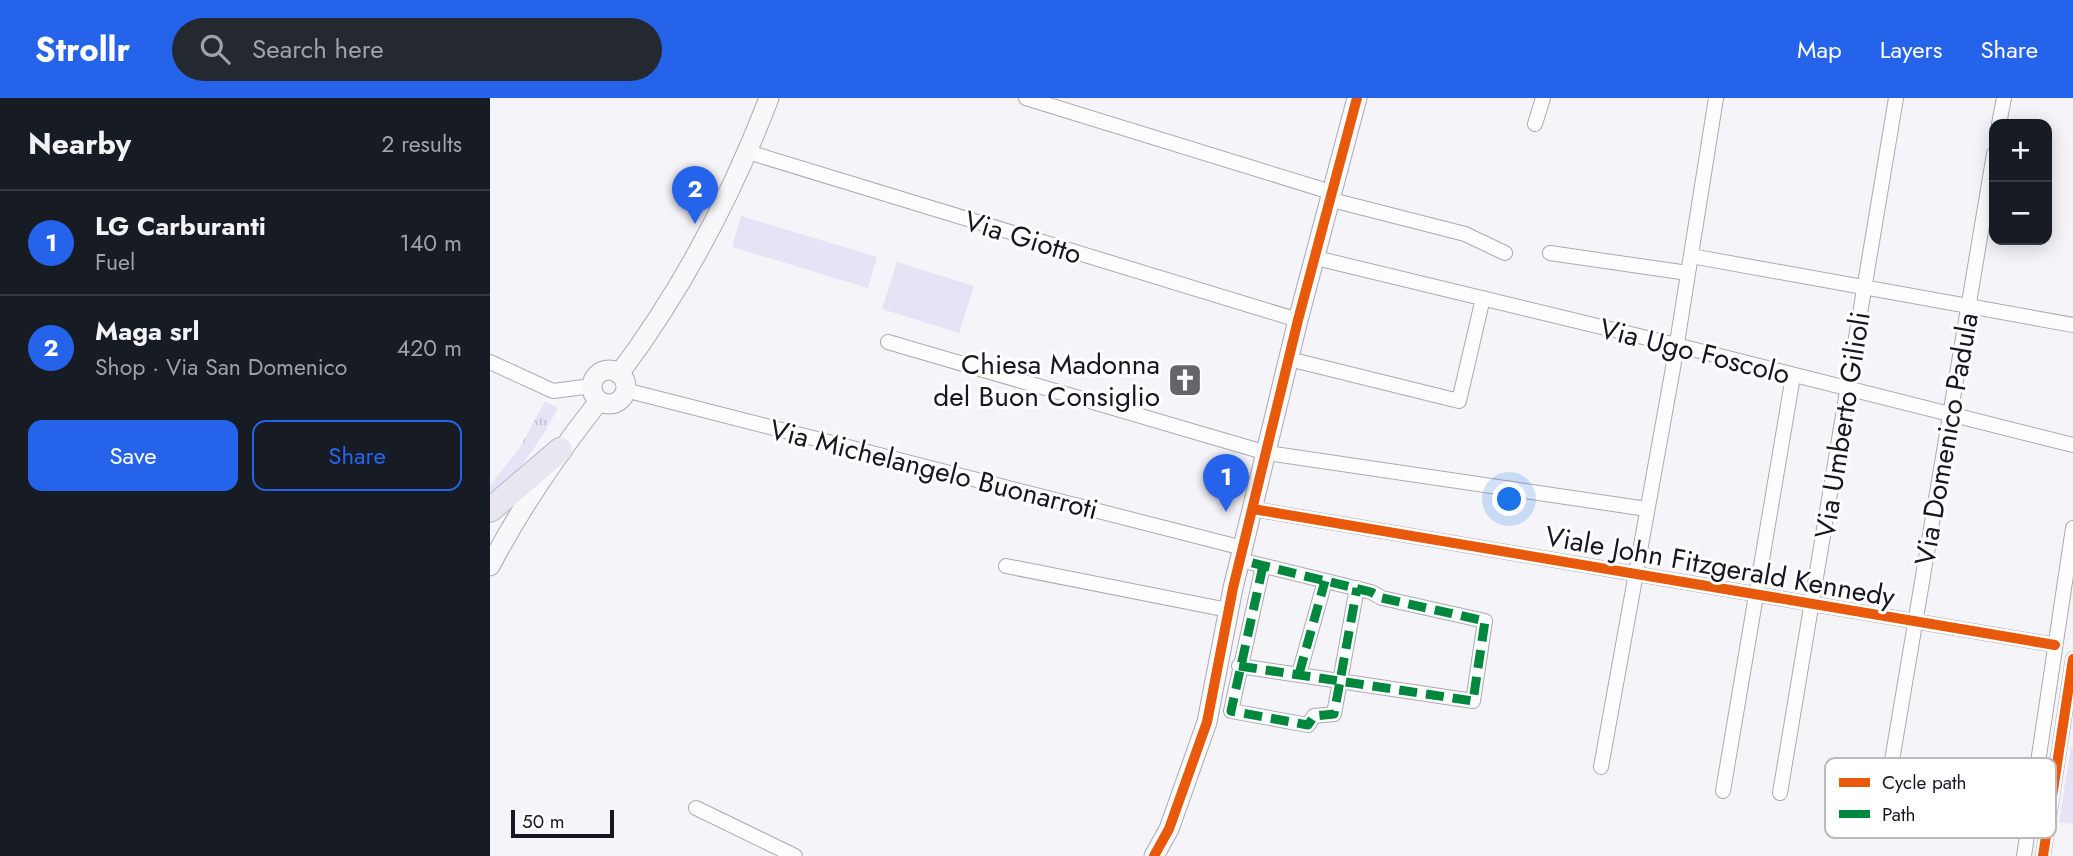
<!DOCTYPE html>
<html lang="en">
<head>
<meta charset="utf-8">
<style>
	body { margin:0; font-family:Jost,sans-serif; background:#242831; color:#f1f3f6 }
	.controls { position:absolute; right:21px; top:21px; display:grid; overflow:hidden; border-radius:14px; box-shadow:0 4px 18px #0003 }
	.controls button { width:63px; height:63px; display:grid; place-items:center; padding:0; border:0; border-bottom:2px solid #363941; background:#171b24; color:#f1f3f6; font:35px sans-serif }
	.scale { position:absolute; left:21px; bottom:18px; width:103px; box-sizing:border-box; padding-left:7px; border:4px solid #181622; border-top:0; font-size:19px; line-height:24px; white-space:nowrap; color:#181622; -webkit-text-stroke:5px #fff; paint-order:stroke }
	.you { position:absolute; left:1020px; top:402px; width:24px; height:24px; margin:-18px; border:5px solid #fff; border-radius:50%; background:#1a73e8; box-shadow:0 0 0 10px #1a73e833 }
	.badge { display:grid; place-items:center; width:46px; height:46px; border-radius:50%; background:#2563eb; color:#fff; font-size:23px; font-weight:700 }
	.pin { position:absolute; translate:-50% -58px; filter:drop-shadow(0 2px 4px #0008) }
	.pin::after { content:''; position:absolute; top:37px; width:24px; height:21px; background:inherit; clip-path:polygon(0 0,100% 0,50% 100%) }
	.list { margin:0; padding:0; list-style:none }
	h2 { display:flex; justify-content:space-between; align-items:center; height:91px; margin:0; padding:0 28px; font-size:30px }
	h2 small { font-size:23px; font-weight:400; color:#9ea1a6 }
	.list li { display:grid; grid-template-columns:46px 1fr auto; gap:21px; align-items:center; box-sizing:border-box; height:105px; padding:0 28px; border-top:2px solid #363941 }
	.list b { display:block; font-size:26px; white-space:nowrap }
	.list p { margin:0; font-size:23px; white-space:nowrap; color:#9ea1a6 }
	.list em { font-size:23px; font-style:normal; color:#9ea1a6 }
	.actions { display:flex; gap:14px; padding:21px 28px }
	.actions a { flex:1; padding:16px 0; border:2px solid #2563eb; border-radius:14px; text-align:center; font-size:24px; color:#2563eb }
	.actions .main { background:#2563eb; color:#fff }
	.icon { flex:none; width:38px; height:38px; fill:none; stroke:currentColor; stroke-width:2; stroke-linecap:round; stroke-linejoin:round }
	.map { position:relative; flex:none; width:1583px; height:758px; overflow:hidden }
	header { display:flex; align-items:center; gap:42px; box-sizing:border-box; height:98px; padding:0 35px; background:#2563eb; color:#fff }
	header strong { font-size:33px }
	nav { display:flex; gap:38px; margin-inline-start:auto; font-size:24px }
	.search { width:490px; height:63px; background:#242831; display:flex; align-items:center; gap:18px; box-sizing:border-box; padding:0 24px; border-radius:38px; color:#9ea1a6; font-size:26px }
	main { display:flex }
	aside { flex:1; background:#171b24 }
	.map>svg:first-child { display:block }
	.grass { fill:url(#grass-tufts) }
	.garden { fill:#e7e3f7 }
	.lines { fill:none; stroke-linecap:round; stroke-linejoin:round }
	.street-casing { stroke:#abaab2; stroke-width:16 }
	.secondary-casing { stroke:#abaab2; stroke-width:21 }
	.highway-casing { stroke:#b8b5c4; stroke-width:26 }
	.street { stroke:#fefdfe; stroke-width:14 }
	.secondary { stroke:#f8f7fa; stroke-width:19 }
	.highway { stroke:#e9e6f2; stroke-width:24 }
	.quiet { stroke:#00873e; stroke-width:9; stroke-dasharray:18 9; stroke-linecap:butt }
	.cycleway-casing { stroke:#fff; stroke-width:15 }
	.cycleway { stroke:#e8590c; stroke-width:10 }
	.labels { text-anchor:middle; stroke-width:6; stroke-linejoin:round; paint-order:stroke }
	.street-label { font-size:28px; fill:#181622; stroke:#fff }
	.poi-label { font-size:28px; fill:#181622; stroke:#fff; text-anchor:end }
	.key { fill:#fff; stroke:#bab9bd; stroke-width:2 }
	.key-label { font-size:19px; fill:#181622 }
</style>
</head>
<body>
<header>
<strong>Strollr</strong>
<div class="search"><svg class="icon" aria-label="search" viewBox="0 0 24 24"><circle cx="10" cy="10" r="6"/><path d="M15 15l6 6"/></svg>Search here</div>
<nav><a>Map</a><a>Layers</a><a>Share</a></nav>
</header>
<main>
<aside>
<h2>Nearby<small>2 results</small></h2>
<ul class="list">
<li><span class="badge">1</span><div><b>LG Carburanti</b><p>Fuel</p></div><em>140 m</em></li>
<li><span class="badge">2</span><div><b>Maga srl</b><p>Shop · Via San Domenico</p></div><em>420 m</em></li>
</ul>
<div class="actions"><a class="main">Save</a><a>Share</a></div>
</aside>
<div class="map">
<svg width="1583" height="758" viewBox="0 0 1583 758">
	<defs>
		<pattern id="grass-tufts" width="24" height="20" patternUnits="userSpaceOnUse" patternTransform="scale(1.75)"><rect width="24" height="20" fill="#e7e3f7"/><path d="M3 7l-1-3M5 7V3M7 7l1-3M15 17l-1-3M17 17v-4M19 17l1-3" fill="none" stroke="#c5c2d3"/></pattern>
	</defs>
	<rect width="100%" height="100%" fill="#f5f4f9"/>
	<path class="grass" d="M55 303 68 310C49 346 28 375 0 404V387L29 351Z"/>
	<path class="garden" d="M251 118 387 159 378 190 242 149Z
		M407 164 484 188 469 235 392 211Z
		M1581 648H1583V726L1569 724Z"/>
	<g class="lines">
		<g class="street-casing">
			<path id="street" d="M536 0 844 95
				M1045 26 1053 0
				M1509 26 1514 0
				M258 54 808 222
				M842 102 975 136 1015 155
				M1060 155 1198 175
				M1201 158 1583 227
				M826 160 1186 247 1583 347
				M398 244 777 355 1157 411
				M799 261 969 303 993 200
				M0 264 63 293 102 288
				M135 292 753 450
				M763 411 1565 547
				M516 468 738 512
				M773 468 741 613 818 627 824 618 844 616 867 490
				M749 568 983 603 995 523 892 500 881 494 750 462
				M809 576 835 483
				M1111 669 1183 270 1226 0
				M1233 693 1303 278
				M1290 695 1406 0
				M206 710 305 758
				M1394 710 1504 56
				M1534 758 1583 430
				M1553 758 1583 561"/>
		</g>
		<g class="secondary-casing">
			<path id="secondary" d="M102 289a17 17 0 1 1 34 0a17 17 0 1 1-34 0Z
				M129 276C192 192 242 97 279 0
				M0 468C31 409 68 355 109 303
				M664 758 679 731 717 624 743 490 808 222 867 0"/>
		</g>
		<g class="highway-casing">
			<path id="highway" d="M0 412 70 352"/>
		</g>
		<use href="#street" class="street"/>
		<use href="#secondary" class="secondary"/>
		<use href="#highway" class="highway"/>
		<path class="quiet" d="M773 468 741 613 818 627 824 618 844 616 867 490
			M749 568 983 603 995 523 892 500 881 494 750 462
			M809 576 835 483"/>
		<g class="cycleway-casing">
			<path id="cycleway" d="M763 411 1565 547
				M664 758 679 731 717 624 743 490 808 222 867 0
				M1553 758 1583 561"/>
		</g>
		<use href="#cycleway" class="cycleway"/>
	</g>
	<defs>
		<g id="church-square" transform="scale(1.75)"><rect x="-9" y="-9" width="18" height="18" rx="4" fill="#65646d" stroke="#fff"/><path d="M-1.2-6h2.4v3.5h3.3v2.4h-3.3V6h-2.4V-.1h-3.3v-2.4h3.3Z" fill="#fff"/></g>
	</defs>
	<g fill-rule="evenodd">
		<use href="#church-square" x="695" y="282"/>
	</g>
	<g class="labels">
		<g class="street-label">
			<text transform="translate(533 139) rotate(17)" y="10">Via Giotto</text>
			<text transform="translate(1205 253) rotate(14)" y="10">Via Ugo Foscolo</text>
			<text transform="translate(1352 327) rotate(-81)" y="10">Via Umberto Gilioli</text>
			<text transform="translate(1456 341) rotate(-80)" y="10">Via Domenico Padula</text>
			<text transform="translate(444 371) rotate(14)" y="10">Via Michelangelo Buonarroti</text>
			<text transform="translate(1230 468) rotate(10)" y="10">Viale John Fitzgerald Kennedy</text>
		</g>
		<g class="poi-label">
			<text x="670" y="276">Chiesa Madonna<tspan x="670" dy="32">del Buon Consiglio</tspan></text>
		</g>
	</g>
	<rect x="1335" y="660" width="231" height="80" rx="10" class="key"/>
	<rect x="1349" y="680" width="31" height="9" fill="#e8590c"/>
	<rect x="1349" y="712" width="31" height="8" fill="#00873e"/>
	<g class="key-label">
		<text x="1392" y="691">Cycle path</text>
		<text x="1392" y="723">Path</text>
	</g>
</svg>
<div class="controls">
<button>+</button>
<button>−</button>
</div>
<div class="scale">50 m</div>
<div class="you"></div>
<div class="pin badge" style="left:736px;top:414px">1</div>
<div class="pin badge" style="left:205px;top:126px">2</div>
</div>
</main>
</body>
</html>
